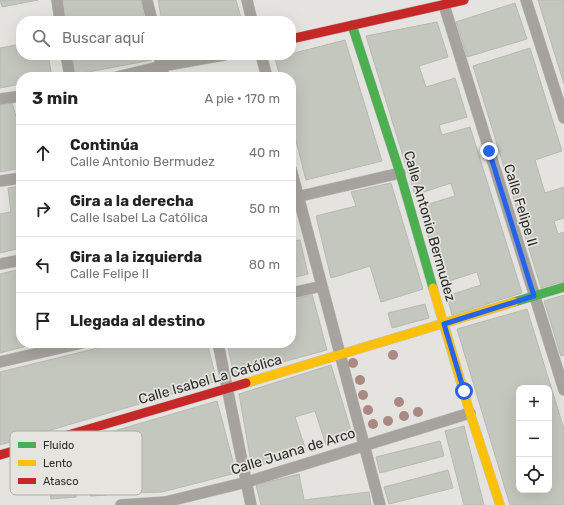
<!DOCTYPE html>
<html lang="es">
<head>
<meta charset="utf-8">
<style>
	body { margin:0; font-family:Rubik,sans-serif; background:#f2f2f2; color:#222 }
	.controls { position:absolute; right:12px; bottom:12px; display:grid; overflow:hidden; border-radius:8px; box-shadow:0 4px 16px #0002 }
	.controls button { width:36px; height:36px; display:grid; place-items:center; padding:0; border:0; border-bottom:1px solid #e0e0e0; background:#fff; color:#222; font:20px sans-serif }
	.stop { position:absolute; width:12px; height:12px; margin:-9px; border:3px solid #2563eb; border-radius:50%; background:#fff }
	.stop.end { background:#2563eb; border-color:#fff; box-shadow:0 1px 4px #0008 }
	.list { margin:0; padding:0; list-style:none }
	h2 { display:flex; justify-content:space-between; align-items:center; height:52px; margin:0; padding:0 16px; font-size:17px }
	h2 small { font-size:13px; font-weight:400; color:#767676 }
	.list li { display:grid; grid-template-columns:26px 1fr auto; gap:12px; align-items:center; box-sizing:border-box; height:56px; padding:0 16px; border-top:1px solid #e0e0e0 }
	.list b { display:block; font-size:15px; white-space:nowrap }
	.list p { margin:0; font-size:13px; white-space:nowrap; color:#767676 }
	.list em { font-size:13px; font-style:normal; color:#767676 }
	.icon { flex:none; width:22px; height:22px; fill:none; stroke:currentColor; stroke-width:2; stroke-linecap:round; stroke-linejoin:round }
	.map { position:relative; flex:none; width:564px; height:505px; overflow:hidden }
	.search { position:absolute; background:#fff; box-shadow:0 4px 16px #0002; left:16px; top:16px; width:280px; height:44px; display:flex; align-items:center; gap:10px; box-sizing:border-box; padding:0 14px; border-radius:16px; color:#767676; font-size:15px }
	.panel { position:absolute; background:#fff; box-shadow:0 4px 16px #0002; left:16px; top:72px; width:280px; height:276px; border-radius:16px }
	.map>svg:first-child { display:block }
	.building { fill:#c4c7bd; stroke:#b8b8b5; fill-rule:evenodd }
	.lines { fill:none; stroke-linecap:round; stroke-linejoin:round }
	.street-casing { stroke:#c2c1bf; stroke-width:12 }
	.fast-casing { stroke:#c2c1bf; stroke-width:10 }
	.slow-casing { stroke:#c2c1bf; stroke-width:10 }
	.jam-casing { stroke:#c2c1bf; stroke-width:10 }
	.street { stroke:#a6a29d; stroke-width:11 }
	.fast { stroke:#4caf50; stroke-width:9 }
	.slow { stroke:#ffc107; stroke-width:9 }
	.jam { stroke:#c62828; stroke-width:9 }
	.tree { fill:#ab8883 }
	.route { stroke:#2563eb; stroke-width:5 }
	.labels { text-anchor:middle; stroke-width:3.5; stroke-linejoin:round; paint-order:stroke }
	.street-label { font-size:14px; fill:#2c2b29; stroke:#e5e4de }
	.key { fill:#e5e4de; stroke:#aeaca8; stroke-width:1 }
	.key-label { font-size:11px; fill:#2c2b29 }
</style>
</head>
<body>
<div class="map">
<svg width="564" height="505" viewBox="0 0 564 505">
	<rect width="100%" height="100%" fill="#e4e3df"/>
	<path class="building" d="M0 0H38L2 7Z
		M62 0H141L145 21H65Z
		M158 0H236L242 21H162Z
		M538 0H564V84Z
		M515 3 527 39 467 57 456 22Z
		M437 22 448 57 419 66 426 87 455 78 467 117 439 125 442 135 470 127 522 293 452 315 447 296 481 285 477 272 443 283 419 207 455 196 451 183 415 195 366 36Z
		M345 40 382 161 306 180 291 121V77H280L275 58Z
		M21 44V55H48L52 77H21V84L0 88V48Z
		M530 48 562 151 535 160 545 193 564 187V218L554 221 558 234 564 232V281L541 288 473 66Z
		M69 55H151L152 60 72 75Z
		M12 103 21 133V168L0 172V105Z
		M391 183 423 289 381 302 370 266 331 278 316 216 356 206 351 192Z
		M21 186V248L0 253V214L11 212 8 188Z
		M300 240 308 274 291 278V242Z
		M21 269V343H38L0 353V274Z
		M312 294 327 350 234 375 227 343H291V300Z
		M564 295V355L561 356 544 301Z
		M425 304 429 318 392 328 388 313Z
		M527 309 564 429V505H510L457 329ZM519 388H549V490H519Z
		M118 343H207L217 381 0 445V372Z
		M331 365 353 437 326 445 315 411 295 417 306 451 252 468 239 394Z
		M217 401 236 473 162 492 132 493 124 462 102 468 107 495 90 496 85 473 72 476 76 497 51 499 42 452Z
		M464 426 484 505H464L445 431Z
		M440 441 444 456 380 473 376 457Z
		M448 470 453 488 389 504 384 487Z
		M299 474 304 500 369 492 371 505H261L256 485Z"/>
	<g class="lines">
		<g class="street-casing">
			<path id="street" d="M57 0 60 21
				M147 0 152 21
				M247 0 252 21
				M526 0 564 118
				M444 5 564 390
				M66 55 70 77
				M159 55 164 77
				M261 55 267 77
				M117 77 162 66 224 55
				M0 99 21 96
				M291 169 380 505
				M0 181 21 178
				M292 198 400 173
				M0 264 21 260
				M291 293 322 286
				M218 343 251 505
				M0 362 82 343
				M121 505 165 502 247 482 470 413"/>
		</g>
		<g class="fast-casing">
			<path id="fast" d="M352 25 400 173 433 288
				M514 302 564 287"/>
		</g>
		<g class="slow-casing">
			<path id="slow" d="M433 288 470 413 500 505
				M246 383 514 302"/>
		</g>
		<g class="jam-casing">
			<path id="jam" d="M291 39 464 0
				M0 455 246 383"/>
		</g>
		<use href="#street" class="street"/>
		<use href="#fast" class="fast"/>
		<use href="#slow" class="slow"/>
		<use href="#jam" class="jam"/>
	</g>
	<g class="tree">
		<circle cx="393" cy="355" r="5"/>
		<circle cx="353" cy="363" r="5"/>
		<circle cx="360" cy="380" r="5"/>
		<circle cx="363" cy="395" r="5"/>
		<circle cx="399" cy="402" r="5"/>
		<circle cx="368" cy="410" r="5"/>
		<circle cx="418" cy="412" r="5"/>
		<circle cx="404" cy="416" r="5"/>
		<circle cx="388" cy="421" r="5"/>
		<circle cx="373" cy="424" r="5"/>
	</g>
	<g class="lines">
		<path class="route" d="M464 391 444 324 534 296 489 151"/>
	</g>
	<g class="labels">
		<g class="street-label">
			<text transform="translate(521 205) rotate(73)" y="5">Calle Felipe II</text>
			<text transform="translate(430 226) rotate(74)" y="5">Calle Antonio Bermudez</text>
			<text transform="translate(210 379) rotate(-16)" y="5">Calle Isabel La Católica</text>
			<text transform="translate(293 451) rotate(-17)" y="5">Calle Juana de Arco</text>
		</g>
	</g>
	<rect x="10" y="431" width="132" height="64" rx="6" class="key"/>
	<rect x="18" y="442" width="18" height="6" fill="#4caf50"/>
	<rect x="18" y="460" width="18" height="6" fill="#ffc107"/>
	<rect x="18" y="478" width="18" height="6" fill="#c62828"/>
	<g class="key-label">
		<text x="43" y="449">Fluido</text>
		<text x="43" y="467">Lento</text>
		<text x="43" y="485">Atasco</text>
	</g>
</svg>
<div class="controls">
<button>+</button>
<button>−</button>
<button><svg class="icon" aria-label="locate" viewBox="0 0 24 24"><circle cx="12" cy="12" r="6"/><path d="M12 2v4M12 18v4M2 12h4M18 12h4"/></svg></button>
</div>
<div class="stop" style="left:464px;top:391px"></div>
<div class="stop end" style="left:489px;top:151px"></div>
<div class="search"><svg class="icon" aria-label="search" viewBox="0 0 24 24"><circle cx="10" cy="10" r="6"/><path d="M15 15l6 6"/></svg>Buscar aquí</div>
<section class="panel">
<h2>3 min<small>A pie · 170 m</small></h2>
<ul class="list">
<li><svg class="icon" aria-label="ahead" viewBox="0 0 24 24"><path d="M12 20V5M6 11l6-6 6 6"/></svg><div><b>Continúa</b><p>Calle Antonio Bermudez</p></div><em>40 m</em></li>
<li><svg class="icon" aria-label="right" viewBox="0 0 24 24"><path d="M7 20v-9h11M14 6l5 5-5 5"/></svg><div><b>Gira a la derecha</b><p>Calle Isabel La Católica</p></div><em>50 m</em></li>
<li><svg class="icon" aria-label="left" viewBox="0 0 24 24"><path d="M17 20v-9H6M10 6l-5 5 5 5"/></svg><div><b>Gira a la izquierda</b><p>Calle Felipe II</p></div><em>80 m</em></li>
<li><svg class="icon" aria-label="arrive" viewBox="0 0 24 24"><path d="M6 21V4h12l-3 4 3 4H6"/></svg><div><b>Llegada al destino</b></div></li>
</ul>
</section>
</div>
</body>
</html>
